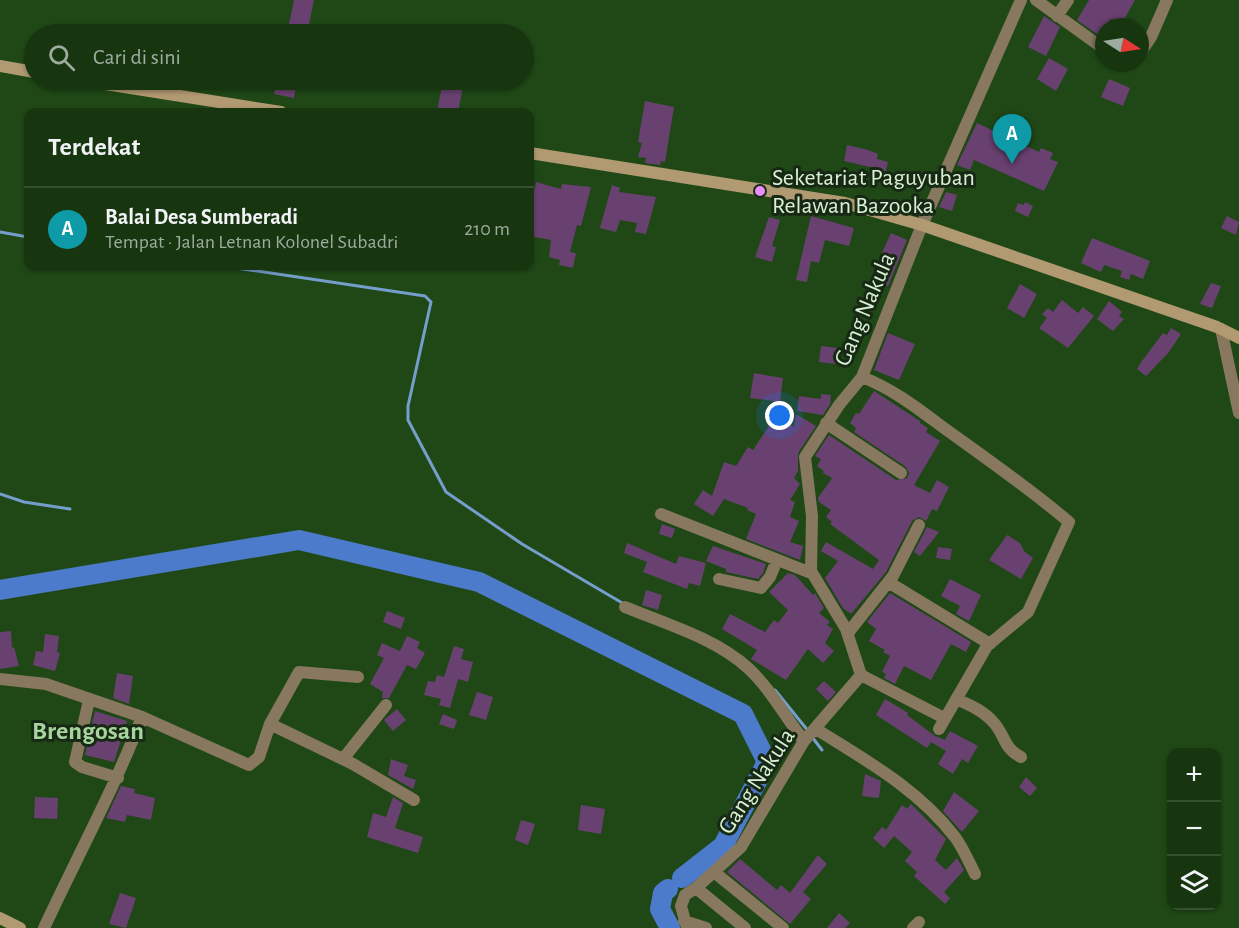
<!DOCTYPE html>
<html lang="id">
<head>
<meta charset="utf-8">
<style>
	body { margin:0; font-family:"Alegreya Sans",sans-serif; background:#203e19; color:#f1f3f6 }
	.controls { position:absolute; right:18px; bottom:18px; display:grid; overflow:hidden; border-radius:12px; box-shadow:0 2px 4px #0004 }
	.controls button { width:54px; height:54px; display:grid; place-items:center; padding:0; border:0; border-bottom:2px solid #365030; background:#173610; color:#f1f3f6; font:30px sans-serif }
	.compass { position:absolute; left:1095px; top:18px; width:54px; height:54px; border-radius:50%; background:#173610; box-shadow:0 2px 4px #0004; rotate:102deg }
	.you { position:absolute; left:780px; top:416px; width:21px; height:21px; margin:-15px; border:4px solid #fff; border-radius:50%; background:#1a73e8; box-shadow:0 0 0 9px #1a73e833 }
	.badge { display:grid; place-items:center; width:39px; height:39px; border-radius:50%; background:#e69b98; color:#fff; font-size:20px; font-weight:700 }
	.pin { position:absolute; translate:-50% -50px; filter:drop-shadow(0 2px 3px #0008) }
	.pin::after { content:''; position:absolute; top:32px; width:21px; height:18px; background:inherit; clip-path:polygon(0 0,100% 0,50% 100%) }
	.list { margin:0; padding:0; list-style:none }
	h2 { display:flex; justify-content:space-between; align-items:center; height:78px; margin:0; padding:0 24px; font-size:26px }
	h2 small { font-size:20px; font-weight:400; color:#9eab9f }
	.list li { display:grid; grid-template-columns:39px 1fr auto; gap:18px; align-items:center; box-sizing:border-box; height:84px; padding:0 24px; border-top:2px solid #365030 }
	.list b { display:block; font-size:22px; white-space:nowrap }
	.list p { margin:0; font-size:20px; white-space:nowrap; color:#9eab9f }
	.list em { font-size:20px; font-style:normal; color:#9eab9f }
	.icon { flex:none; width:33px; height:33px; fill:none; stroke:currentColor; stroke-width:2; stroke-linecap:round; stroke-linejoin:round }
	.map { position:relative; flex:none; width:1239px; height:928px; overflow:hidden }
	.search { position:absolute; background:#173610; box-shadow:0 2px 4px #0004; left:24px; top:24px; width:510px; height:66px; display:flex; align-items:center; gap:15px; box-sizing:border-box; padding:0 21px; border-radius:33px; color:#9eab9f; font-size:22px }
	.panel { position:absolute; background:#173610; box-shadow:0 2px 4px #0004; left:24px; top:108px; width:510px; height:162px; border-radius:12px }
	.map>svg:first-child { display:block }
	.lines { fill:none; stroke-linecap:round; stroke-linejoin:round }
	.stream { stroke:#769ecd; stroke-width:3 }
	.river { stroke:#4c7bcb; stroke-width:20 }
	.building { fill:#694171 }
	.minor { stroke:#87785f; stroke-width:12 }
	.secondary { stroke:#b19971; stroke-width:12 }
	.poi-dot { fill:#ea8dfd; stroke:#172914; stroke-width:2 }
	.labels { text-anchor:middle; stroke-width:6; stroke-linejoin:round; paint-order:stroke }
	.poi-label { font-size:24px; fill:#d8f0d3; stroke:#172914; text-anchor:start }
	.street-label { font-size:24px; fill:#d8f0d3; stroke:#172914 }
	.neighbourhood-label { font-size:26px; font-weight:bold; fill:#a5d49c; stroke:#172914 }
</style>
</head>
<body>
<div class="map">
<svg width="1239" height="928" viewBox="0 0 1239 928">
	<rect width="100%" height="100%" fill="#1f4816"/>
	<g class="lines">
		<path class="stream" d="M0 232 28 237
			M223 266 425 296 431 302 408 406V420L446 492 522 544 624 604
			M0 494 24 502 70 509
			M775 690 809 732
			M812 737 822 750"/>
		<path class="river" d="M0 590 299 540 479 582 743 714 767 762 723 846 682 878
			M668 889 663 893 660 909 670 928"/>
	</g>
	<path class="building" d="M294 0H314L307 34H287Z
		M1089 0H1135L1121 25 1111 19 1104 27V39L1077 20Z
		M1044 16 1060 27 1046 56 1028 47Z
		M1049 58 1068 69 1056 91 1037 79Z
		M1109 79 1130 88 1123 106 1101 97Z
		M277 80H297L294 98 274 94Z
		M443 80 464 81 458 112H437Z
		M645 101 674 107 665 162 661 161 660 165 645 163 646 158 638 157 642 143 638 142Z
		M977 123 1039 152 1041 148 1053 153 1050 159 1058 162 1044 191 974 160 970 170 957 165Z
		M847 145 868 150 878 154 877 159 888 162 884 177 873 174 874 168 844 161Z
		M536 182 561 189 562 184 591 187 581 226 577 225 570 252 576 253 573 268 559 265 560 260 549 257 551 240 530 236V208Z
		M612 185 620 188 619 192 656 197 646 234 635 232 637 223 620 220 616 232 600 228Z
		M946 192 957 195 952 211 939 207Z
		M1025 202 1033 206 1028 217 1015 211 1018 203 1024 205Z
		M811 216 854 228 849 246 825 240 819 263 811 261 807 282 796 280Z
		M1227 216 1239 222 1236 235 1221 228Z
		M769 217 780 220 772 246 776 247 772 262 755 257Z
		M891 233 907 240 888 286 878 282 887 260 880 257Z
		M1092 238 1150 261 1143 279 1131 274 1129 280 1120 277 1122 271 1104 265 1101 272 1081 263Z
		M1211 283 1221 286 1212 308 1200 304Z
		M1020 284 1037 294 1024 318 1007 308Z
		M1062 300 1078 313 1083 307 1094 316 1068 348 1039 328 1047 318 1042 314 1048 308 1053 312Z
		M1109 301 1122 312 1119 316 1124 319 1113 331 1097 319Z
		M1171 328 1181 334 1169 352 1146 376 1137 369 1142 361 1163 333 1167 335Z
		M888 333 915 344 899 380 874 370Z
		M821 346 838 348 836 364 819 362Z
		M754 373 783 378 780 402 750 398Z
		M874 391 920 421V423L928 428 926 432 940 441 914 485 930 493 937 480 949 487 937 511 932 509 926 521 919 517 912 521 886 572 851 614 843 608 825 578 838 561 821 551 826 542 873 569 879 560 830 524 832 522 826 517 831 510 819 502 818 498 832 478 823 473 824 471 817 466 821 459 815 456 829 435 896 480 907 478 909 473 906 467 854 432 856 428 850 423 856 413 859 414Z
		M821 394 831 395 830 404 823 415 797 411 799 396 821 399Z
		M796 414 816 426 798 453V471L794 478 800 484 790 500 795 502 790 517 799 521 790 542 803 546 800 560 746 539 756 514 747 510 748 508 724 499 713 516 694 504 703 490 712 496 724 462 736 466 748 447 753 450 769 426 776 430 783 420 794 427Z
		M662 524 675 529 672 538 659 534Z
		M927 527 939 532 920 556 914 552Z
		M1007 535 1020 543 1024 551 1033 558 1021 579 989 560Z
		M627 543 676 564 679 556 706 563 700 586 689 583 687 589 643 572 647 562 624 553Z
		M713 546 766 564 763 573 758 579 726 572V569L706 561Z
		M938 547 952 549 950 560 936 558Z
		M788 573 795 575 813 595 815 593 824 608 819 613 830 622 827 625 833 629 825 643 834 651 823 663 808 649 786 680 751 659 757 650 722 629 730 614 765 632 774 620 778 623 788 610 769 592Z
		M950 579 981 595 969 621 956 614 960 606 941 596Z
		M646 590 662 595 658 610 642 605Z
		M890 593 971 642 966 652 951 644 931 680 904 666 895 684 884 678 886 674 882 672 890 656 883 652 885 650 869 641 876 629 867 622Z
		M387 611 405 618 401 629 383 622Z
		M11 631 12 648 14 647 19 666 0 669V632Z
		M45 634 59 636 57 652 60 653 55 671 33 665 36 651 43 652Z
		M407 636 420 642 417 648 425 653 416 669 407 665 389 698H382L383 692 370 684 384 658 377 655 382 643 400 651Z
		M454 646 464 649 461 659 473 662 468 682 458 679 450 708 439 705 441 699 424 695 428 681 435 682 437 675 444 677Z
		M117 673 133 676 129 704 113 698Z
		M824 681 836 692 828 701 816 689Z
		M477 692 493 697 486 720 469 715Z
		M885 699 908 713 907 715 935 736 945 740 950 731 978 746 968 763 962 759 953 774 938 764 946 751 931 742 927 748 876 715Z
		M397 709 406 720 393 731 384 720Z
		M95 711 127 721 114 762 85 755Z
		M443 714 457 720 454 729 439 724Z
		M391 759 408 765 404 776 416 780 413 789 388 775Z
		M865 774 881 781 879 798 862 796Z
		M1026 777 1037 788 1030 796 1019 787Z
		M121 786 135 789 134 793 155 798 151 820 127 815 125 822 106 818Z
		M954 792 979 811 962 832 943 811Z
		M35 797 58 798 57 819 34 818Z
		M393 797 403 803 395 828 423 837 418 853 367 837 373 813 386 817Z
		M911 804 946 839 935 860 946 870 957 858 964 870 944 892 950 898 945 904 914 876 917 872 905 861 912 852 894 836 884 848 873 838 882 827 886 830 902 805 907 809Z
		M581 805 605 809 601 834 578 830Z
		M521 820 535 824 528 845 515 840Z
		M818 855 827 864 803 892 811 899 790 924 727 872 740 859 777 890 781 885 790 893Z
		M120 893 136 898 126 928 109 924Z
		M839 913 850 923 845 928H827Z"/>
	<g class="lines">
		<path class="minor" d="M1036 0 1104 49
			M1057 16 1068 0
			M1140 53 1151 37 1167 0
			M1221 329 1239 413
			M862 377C893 389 917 408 944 428 987 459 1029 488 1069 522L1028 612 987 646 939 729
			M826 423 901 473
			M661 514 811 573
			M719 579 761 588 770 577 777 560
			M888 582 990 644
			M625 607C666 624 715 638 748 668 770 688 786 718 804 741
			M848 633 893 576 919 525
			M861 675 944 718
			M0 679 46 684 142 717 249 765 259 757 270 724 299 672 358 677
			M956 699C970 705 984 711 994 723 1005 735 1004 749 1021 757
			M89 700 75 762 82 767 118 778
			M270 724 353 764 414 800
			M816 729C867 761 918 789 955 837 963 848 969 862 975 874
			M343 759 386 705
			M714 872 783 928
			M696 888 745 928
			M684 921 706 928
			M44 928C77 857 114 789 142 717
			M687 928 681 906 685 895 696 888 741 847 804 741 861 675 846 629 811 571 812 516 805 457 839 405 862 377 922 225 1021 0
			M913 928 919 922"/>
		<path class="secondary" d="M0 66 34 72
			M80 80 281 112
			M530 153 845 203 922 225 1217 327 1239 338
			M0 918 20 928"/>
	</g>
	<circle class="poi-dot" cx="760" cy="191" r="6"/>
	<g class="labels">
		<g class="poi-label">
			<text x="772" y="185">Seketariat Paguyuban<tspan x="772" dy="28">Relawan Bazooka</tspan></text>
		</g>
		<g class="street-label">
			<text transform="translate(864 309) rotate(-67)" y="8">Gang Nakula</text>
			<text transform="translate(756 781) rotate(-57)" y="8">Gang Nakula</text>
		</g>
		<g class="neighbourhood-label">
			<text x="88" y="739">Brengosan</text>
		</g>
	</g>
</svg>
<div class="controls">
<button>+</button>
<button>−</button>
<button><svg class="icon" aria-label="layers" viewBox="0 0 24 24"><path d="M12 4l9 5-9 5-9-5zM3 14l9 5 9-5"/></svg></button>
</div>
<svg class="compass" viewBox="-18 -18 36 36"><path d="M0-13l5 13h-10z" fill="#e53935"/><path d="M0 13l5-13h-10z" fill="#9eab9f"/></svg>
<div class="you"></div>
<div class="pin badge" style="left:1012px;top:164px;background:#0f9aa8">A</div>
<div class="search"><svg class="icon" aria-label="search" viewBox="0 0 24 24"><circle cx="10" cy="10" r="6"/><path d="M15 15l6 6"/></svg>Cari di sini</div>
<section class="panel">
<h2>Terdekat<small></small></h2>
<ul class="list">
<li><span class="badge" style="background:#0f9aa8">A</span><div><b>Balai Desa Sumberadi</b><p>Tempat · Jalan Letnan Kolonel Subadri</p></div><em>210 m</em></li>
</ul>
</section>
</div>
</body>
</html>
